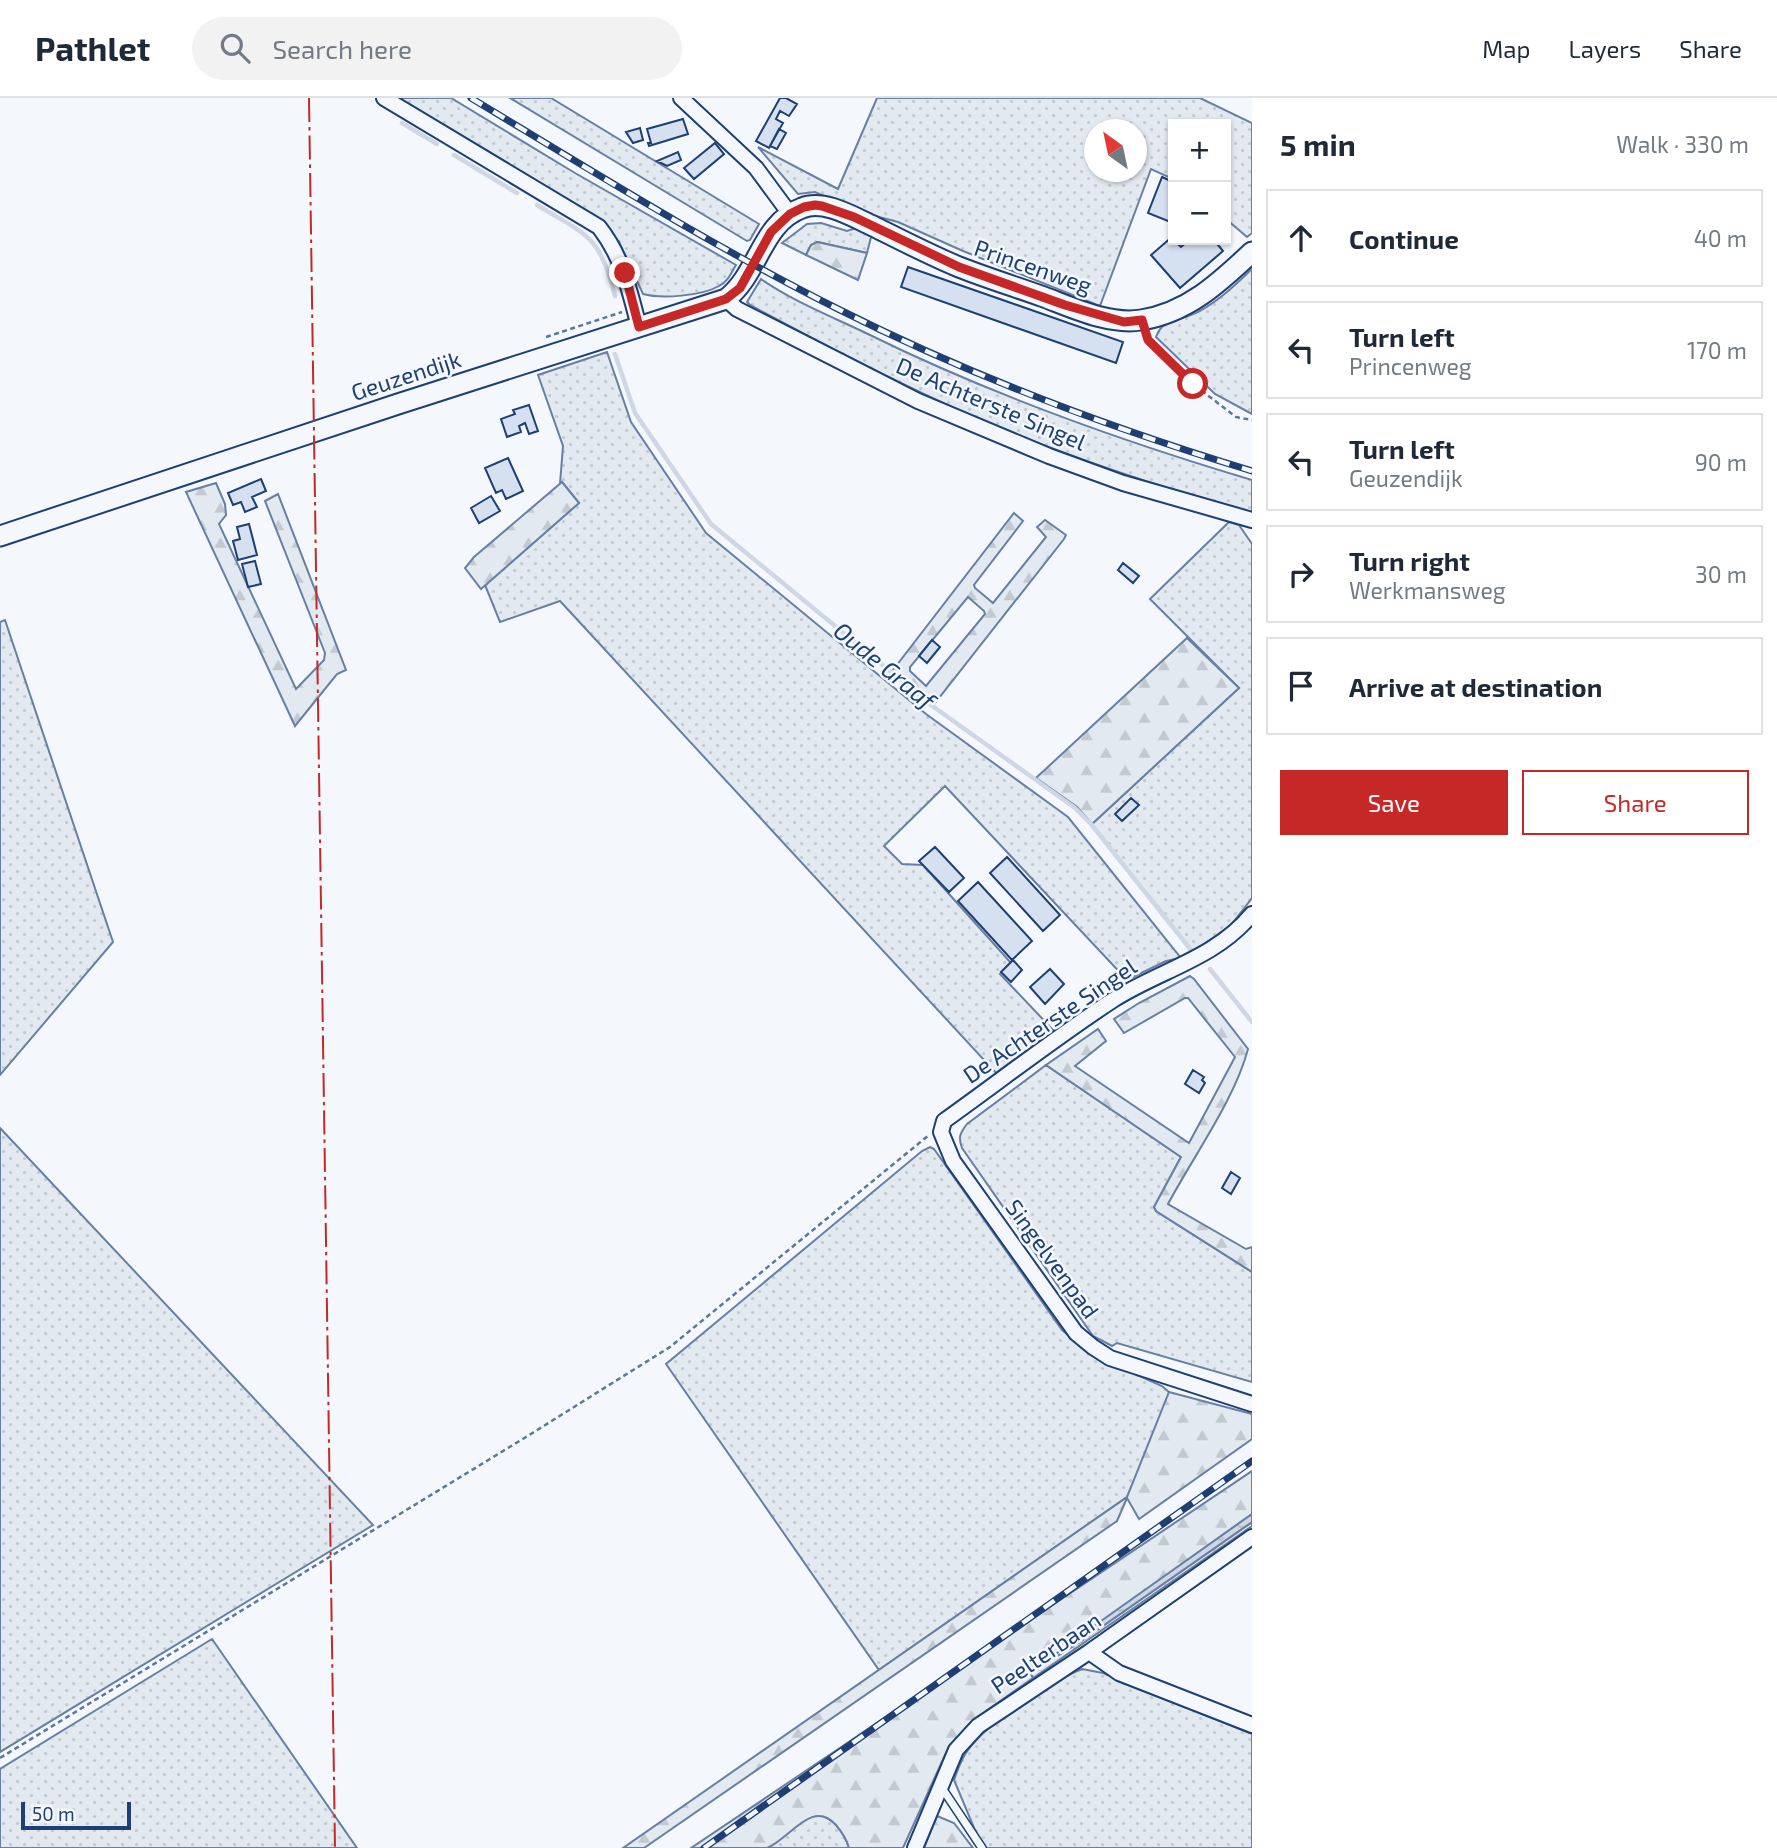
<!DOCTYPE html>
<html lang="en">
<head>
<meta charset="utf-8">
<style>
	body { margin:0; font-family:"Exo 2",sans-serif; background:#f2f2f3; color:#1f2937 }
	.controls { position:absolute; right:21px; top:21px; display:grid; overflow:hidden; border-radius:0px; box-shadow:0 2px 5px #0004 }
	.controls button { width:63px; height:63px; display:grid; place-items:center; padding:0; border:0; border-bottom:2px solid #e0e1e3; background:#fff; color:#1f2937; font:35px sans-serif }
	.compass { position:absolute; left:1084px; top:21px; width:63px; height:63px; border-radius:50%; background:#fff; box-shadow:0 2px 5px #0004; rotate:327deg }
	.scale { position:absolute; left:21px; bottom:18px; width:110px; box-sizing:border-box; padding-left:7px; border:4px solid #1d3f73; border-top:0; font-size:19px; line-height:24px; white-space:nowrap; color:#1d3f73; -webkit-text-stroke:5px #f4f7fb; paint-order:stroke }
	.stop { position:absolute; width:21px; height:21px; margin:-16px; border:5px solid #c62828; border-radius:50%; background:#fff }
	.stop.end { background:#c62828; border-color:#fff; box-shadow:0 2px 7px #0008 }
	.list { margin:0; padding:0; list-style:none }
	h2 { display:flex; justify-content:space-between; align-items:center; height:91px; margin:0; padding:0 28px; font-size:30px }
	h2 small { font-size:23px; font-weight:400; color:#747a83 }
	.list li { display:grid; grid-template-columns:46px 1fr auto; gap:21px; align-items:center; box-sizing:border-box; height:98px; margin:0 14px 14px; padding:0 14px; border:2px solid #e0e1e3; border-radius:0px }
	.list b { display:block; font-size:26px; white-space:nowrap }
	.list p { margin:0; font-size:23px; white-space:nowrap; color:#747a83 }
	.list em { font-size:23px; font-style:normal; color:#747a83 }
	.actions { display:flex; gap:14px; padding:21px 28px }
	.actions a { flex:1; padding:16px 0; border:2px solid #c62828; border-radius:0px; text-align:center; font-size:24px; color:#c62828 }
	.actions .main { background:#c62828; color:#fff }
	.icon { flex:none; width:38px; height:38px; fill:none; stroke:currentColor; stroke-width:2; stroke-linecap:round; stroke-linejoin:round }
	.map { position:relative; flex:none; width:1252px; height:1750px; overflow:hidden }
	header { display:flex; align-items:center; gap:42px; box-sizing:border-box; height:98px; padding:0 35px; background:#fff; border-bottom:2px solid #e0e1e3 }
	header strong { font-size:33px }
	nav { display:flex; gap:38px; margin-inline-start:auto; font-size:24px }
	.search { width:490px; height:63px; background:#f2f2f3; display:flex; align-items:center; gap:18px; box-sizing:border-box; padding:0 24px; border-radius:38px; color:#747a83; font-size:26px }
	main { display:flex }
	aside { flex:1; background:#fff }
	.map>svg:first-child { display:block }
	.grass { fill:url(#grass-dots); stroke:#687fa3; stroke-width:2; fill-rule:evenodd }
	.forest { fill:url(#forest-firs); stroke:#687fa3; stroke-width:2; fill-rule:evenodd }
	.water { fill:url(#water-ripples); stroke:#687fa3; stroke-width:2 }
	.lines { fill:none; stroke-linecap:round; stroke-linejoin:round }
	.stream { stroke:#cfd7e4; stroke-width:4.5 }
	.building { fill:#d5e0f0; stroke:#1d3f73; stroke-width:2 }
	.service-casing { stroke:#1d3f73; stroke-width:10 }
	.minor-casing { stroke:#1d3f73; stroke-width:18 }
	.secondary-casing { stroke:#1d3f73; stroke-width:23 }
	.path { stroke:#5e769c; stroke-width:2.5; stroke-dasharray:5 3.5; stroke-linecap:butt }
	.service { stroke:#f4f7fb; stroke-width:7 }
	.minor { stroke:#f4f7fb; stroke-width:14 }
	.secondary { stroke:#f4f7fb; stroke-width:19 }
	.rail-casing { stroke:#1d3f73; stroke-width:7 }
	.rail { stroke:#f4f7fb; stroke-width:4.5; stroke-dasharray:13; stroke-linecap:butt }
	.power { stroke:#c62828; stroke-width:2; stroke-dasharray:24 5 3.5 5; stroke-linecap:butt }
	.route { stroke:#c62828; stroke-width:9 }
	.labels { text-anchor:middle; stroke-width:5; stroke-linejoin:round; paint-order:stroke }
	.street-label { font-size:23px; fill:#1d3f73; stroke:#f4f7fb }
	.water-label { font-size:24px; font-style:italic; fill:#1d3f73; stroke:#f4f7fb }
</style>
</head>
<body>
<header>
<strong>Pathlet</strong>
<div class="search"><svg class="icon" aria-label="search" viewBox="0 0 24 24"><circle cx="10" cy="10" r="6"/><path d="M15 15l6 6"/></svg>Search here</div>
<nav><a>Map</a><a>Layers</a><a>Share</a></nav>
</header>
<main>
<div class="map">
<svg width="1252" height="1750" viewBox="0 0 1252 1750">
	<defs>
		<pattern id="grass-dots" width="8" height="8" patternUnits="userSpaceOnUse" patternTransform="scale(1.75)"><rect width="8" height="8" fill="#e3e9f0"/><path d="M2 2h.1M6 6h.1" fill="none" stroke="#c2c9d1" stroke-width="1.8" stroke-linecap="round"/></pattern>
		<pattern id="forest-firs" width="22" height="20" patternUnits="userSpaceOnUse" patternTransform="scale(1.75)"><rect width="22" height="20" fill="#e3e9f0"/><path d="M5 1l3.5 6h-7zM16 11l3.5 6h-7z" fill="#c2c9d1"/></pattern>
		<pattern id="water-ripples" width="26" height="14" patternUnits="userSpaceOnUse" patternTransform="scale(1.75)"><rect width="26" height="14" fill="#cfd7e4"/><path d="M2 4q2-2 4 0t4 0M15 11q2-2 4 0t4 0" fill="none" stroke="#b1bac7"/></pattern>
	</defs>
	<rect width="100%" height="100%" fill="#f4f7fb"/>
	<path class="grass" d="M395 0H451L575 75 736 167C731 175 728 184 719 188 702 198 661 201 643 196L619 144 604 126Z
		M510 0H551L759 126 750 142 747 143Z
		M877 0H1200L1252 25V135L1247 139 1226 121V26H1173V81L1151 71 1100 208 963 153 898 124 864 115 815 94 798 96 758 49 838 91ZM1094 32H1136V74H1094Z
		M821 125 847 133 859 129 872 135 867 155 818 144 811 147 806 157 782 145 807 126Z
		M1252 171V316L1215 296 1156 239C1163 219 1182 223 1198 214 1219 203 1235 187 1252 171Z
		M761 181C794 204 833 219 870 237 992 297 1121 343 1252 382V417C1147 384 1041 351 941 304 876 274 813 241 750 207L747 204Z
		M607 254 631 324 706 435 926 616 1068 719 1181 860 1166 863 1127 882 945 688 884 748 902 766 923 767 1011 865 1000 876 1054 933 996 975 560 503 500 524 485 487 579 405 562 384 560 386 563 348 538 277Z
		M1229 424 1239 427 1252 446V800L1231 827 1193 854 1092 726 1239 590 1150 501Z
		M5 522 113 844 0 977V524Z
		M1046 967 1181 1059 1154 1109 1156 1113 1252 1174V1284L1117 1245 1112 1248 1093 1238 962 1050C958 1039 960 1035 967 1026Z
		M0 1030 373 1427 0 1654Z
		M930 1049 934 1051 1062 1232 1094 1258 1162 1288 1169 1294 1170 1300 1127 1399 879 1572 666 1266 922 1053Z
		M1252 1424V1428L1033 1580 1030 1575 1080 1544Z
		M212 1541 357 1750H0V1671Z
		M1082 1571 1103 1575 1252 1636V1750H986L977 1737 954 1682C958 1672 961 1660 968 1652 990 1623 1047 1585 1082 1571Z
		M818 1716C834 1721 844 1734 849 1750H767L809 1719Z"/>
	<path class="forest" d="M817 144 867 155 858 182 806 157 811 147Z
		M562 384 579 405 481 491 465 470 474 459Z
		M216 385 225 406 226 417 219 426 296 591 324 562 325 555 265 403 278 396 346 572 337 576 295 628 186 394Z
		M1014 415 1023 423 974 487 975 490 993 505 1046 439 1037 429 1045 422 1066 437 1064 441 935 605 893 572ZM968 499 984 513 985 516 926 588 910 573V569Z
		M1187 540 1239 590 1092 726 1077 709 1036 680Z
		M1190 878 1194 881 1248 951C1235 1001 1193 1059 1168 1106L1246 1151 1252 1149V1174L1156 1113 1154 1109 1181 1059 1046 967 1098 931 1106 943 1075 968 1189 1045 1235 959 1188 900H1185L1124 935 1114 921 1139 905Z
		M1169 1294 1252 1316V1341L1139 1421 1127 1400 1117 1423 644 1750H623L1127 1399Z
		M1252 1373V1416L1030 1575 1033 1580 972 1623 949 1648 903 1750H849C847 1742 841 1733 836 1727 812 1700 790 1741 767 1750 757 1750 705 1750 691 1750Z
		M937 1718 954 1725 973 1750H924Z"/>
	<path class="water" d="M1252 1416V1424L1080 1544 1036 1571 1077 1540Z"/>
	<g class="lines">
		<path class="stream" d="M402 25 437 46
			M454 57 517 95
			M537 107C588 138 600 137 615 198
			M615 256 635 315 711 426 931 607 1075 710 1091 726 1191 852
			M1210 871 1252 924"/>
	</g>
	<path class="building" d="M780 0H786L797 6 789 18 780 13 776 21 783 25 769 50 756 43Z
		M683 21 688 36 649 48 648 45H651L647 31Z
		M640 30 643 42 633 45 626 34Z
		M779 31 786 35 777 51 770 48Z
		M715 45 724 56 694 81 684 70Z
		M678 54 681 62 667 68 657 63Z
		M1162 79 1173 84V125L1148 115Z
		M1173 138V142L1181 149 1189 142H1214L1223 153 1180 190 1151 157Z
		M908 169 1123 244 1116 265 901 189Z
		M529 307 538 333 529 336 525 325 519 328 521 334 507 339 501 321 515 316 513 312Z
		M508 360 523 393 506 401 502 392 496 395 485 370Z
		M261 381 266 393 252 399 257 409 245 414 241 404 233 407 228 395Z
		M491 398 500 413 479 425 471 410Z
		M249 426 257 457 238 462 233 443 240 441 237 429Z
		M255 463 261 486 248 489 242 466Z
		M1123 465 1139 478 1133 485 1118 472Z
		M932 542 940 549 927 565 919 558Z
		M1131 700 1139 707 1122 723 1115 716Z
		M935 749 964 780 949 794 919 763Z
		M1007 759 1060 817 1043 833 990 775Z
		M978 784 1032 843 1012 862 958 803Z
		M1013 862 1022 872 1011 884 1001 874Z
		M1050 871 1064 886 1045 906 1030 889Z
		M1193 972 1204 979 1202 982 1205 985 1199 995 1185 986Z
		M1231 1074 1240 1080 1231 1096 1222 1090Z"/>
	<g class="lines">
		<g class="service-casing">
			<path id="service" d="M942 1690 982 1750"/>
		</g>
		<g class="minor-casing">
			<path id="minor" d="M384 0 599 129C623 160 629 191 639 229
				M681 0 756 70 790 116
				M726 201 737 211 918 303 1049 358 1123 385 1252 422
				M1252 816C1215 861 1160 872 1113 902 1055 940 1000 983 944 1023L941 1034 953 1063 1076 1235 1093 1249 1110 1260 1252 1306
				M1089 1554 1119 1575 1252 1627
				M915 1750 956 1652 978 1628 1089 1554 1252 1439"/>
		</g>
		<g class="secondary-casing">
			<path id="secondary" d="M0 438 398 306 726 201C759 176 761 125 802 110 824 101 853 119 873 128 901 142 930 157 959 169 987 180 1016 189 1044 199 1073 210 1109 227 1141 222 1187 215 1219 185 1252 154"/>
		</g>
		<path class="path" d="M546 239 622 214
			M1147 239 1158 252 1193 286 1236 319 1252 322
			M0 1660 526 1339 670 1249 929 1037"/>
		<use href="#service" class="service"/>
		<use href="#minor" class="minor"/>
		<use href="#secondary" class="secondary"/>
		<g class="rail-casing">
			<path id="rail" d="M471 0C592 73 712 148 838 211 971 278 1110 330 1252 373
				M704 1750 1252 1363"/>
		</g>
		<use href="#rail" class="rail"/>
		<path class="power" d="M309 0 335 1750"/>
	</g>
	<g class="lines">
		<path class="route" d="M625 175 639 229 726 201 740 190 771 134 790 116 804 109 815 107 822 108 854 119 959 169 1065 207 1124 224 1142 222 1148 242 1193 286"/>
	</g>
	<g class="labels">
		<g class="street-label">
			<text transform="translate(1033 169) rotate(19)" y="8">Princenweg</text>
			<text transform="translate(406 278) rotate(-18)" y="8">Geuzendijk</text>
			<text transform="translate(991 306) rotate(23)" y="8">De Achterste Singel</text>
			<text transform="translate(1050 923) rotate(-34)" y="8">De Achterste Singel</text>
			<text transform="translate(1052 1161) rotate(54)" y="8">Singelvenpad</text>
			<text transform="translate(1046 1555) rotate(-34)" y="8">Peelterbaan</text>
		</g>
		<g class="water-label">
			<text transform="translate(884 568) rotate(39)" y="8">Oude Graaf</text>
		</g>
	</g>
</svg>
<div class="controls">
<button>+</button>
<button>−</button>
</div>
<svg class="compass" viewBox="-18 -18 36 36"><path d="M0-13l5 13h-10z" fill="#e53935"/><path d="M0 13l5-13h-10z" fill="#747a83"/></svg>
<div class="scale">50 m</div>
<div class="stop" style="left:1193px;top:286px"></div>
<div class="stop end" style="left:625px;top:175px"></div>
</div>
<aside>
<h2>5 min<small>Walk · 330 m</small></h2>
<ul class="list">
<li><svg class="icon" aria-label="ahead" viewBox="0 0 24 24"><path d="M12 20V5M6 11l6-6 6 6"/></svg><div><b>Continue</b></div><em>40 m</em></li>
<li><svg class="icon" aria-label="left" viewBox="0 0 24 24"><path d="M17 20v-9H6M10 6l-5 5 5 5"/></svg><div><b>Turn left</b><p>Princenweg</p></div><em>170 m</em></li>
<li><svg class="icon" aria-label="left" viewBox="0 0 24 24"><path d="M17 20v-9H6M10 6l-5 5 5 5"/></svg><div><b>Turn left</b><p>Geuzendijk</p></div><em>90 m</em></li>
<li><svg class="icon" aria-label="right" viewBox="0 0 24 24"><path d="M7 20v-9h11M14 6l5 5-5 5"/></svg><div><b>Turn right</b><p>Werkmansweg</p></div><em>30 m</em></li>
<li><svg class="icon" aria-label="arrive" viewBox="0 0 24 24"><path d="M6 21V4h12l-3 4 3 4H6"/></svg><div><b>Arrive at destination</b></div></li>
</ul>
<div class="actions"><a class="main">Save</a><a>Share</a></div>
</aside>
</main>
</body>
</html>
